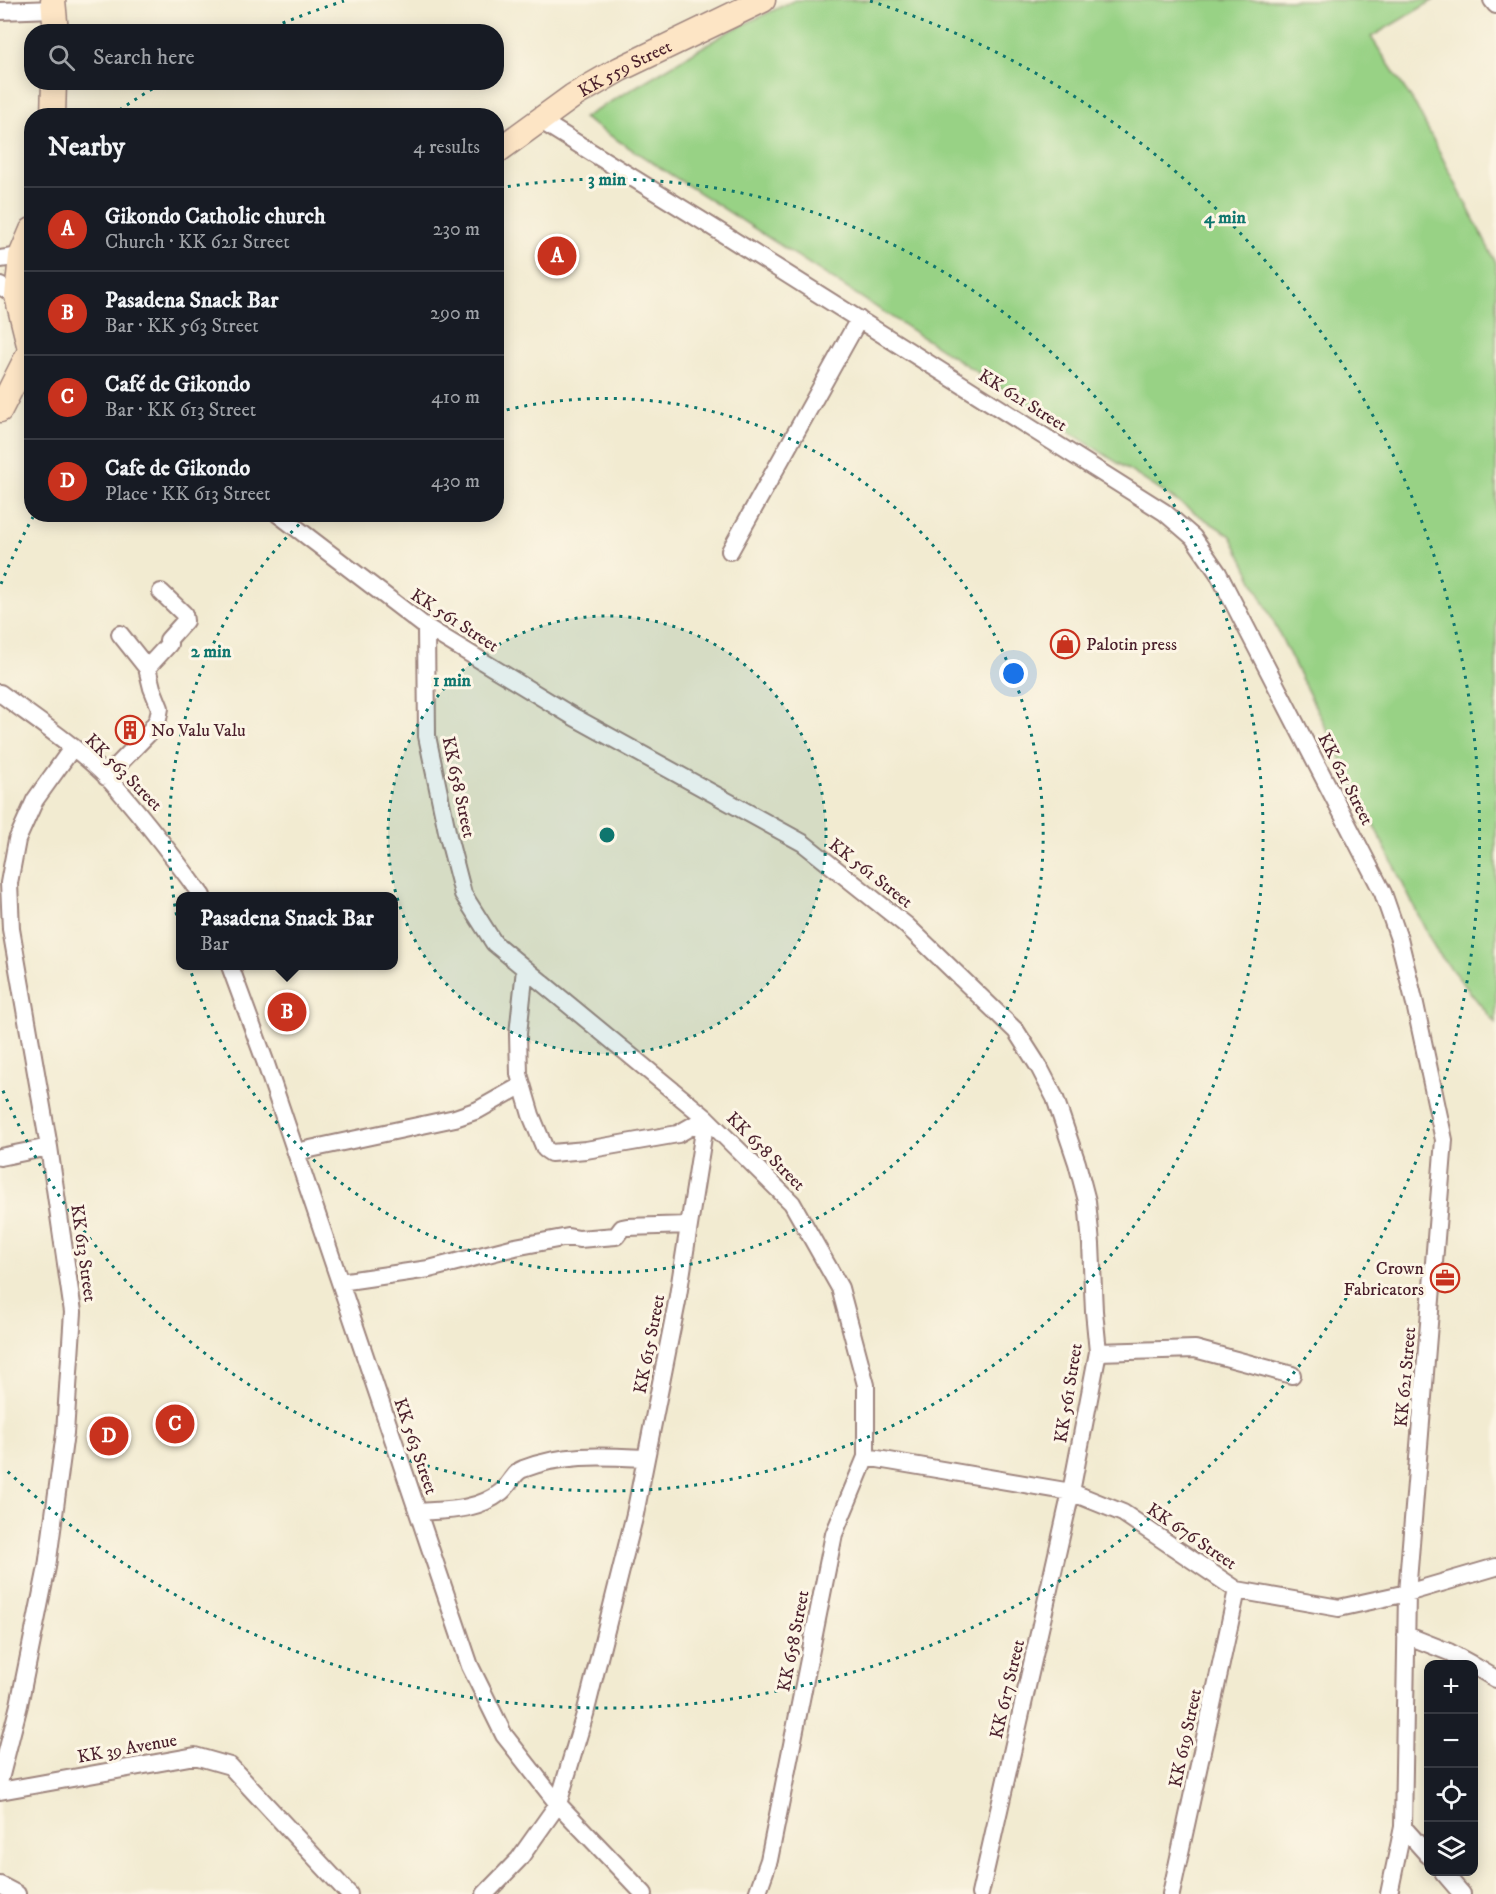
<!DOCTYPE html>
<html lang="en">
<head>
<meta charset="utf-8">
<style>
	body { margin:0; font-family:"IM FELL DW Pica",serif; background:#242831; color:#f1f3f6 }
	.controls { position:absolute; right:18px; bottom:18px; display:grid; overflow:hidden; border-radius:12px; box-shadow:0 3px 15px #0003 }
	.controls button { width:54px; height:54px; display:grid; place-items:center; padding:0; border:0; border-bottom:2px solid #363941; background:#171b24; color:#f1f3f6; font:30px sans-serif }
	.you { position:absolute; left:1014px; top:674px; width:21px; height:21px; margin:-15px; border:4px solid #fff; border-radius:50%; background:#1a73e8; box-shadow:0 0 0 9px #1a73e833 }
	.badge { display:grid; place-items:center; width:39px; height:39px; border-radius:50%; background:#c8321e; color:#fff; font-size:20px; font-weight:700 }
	.pin { position:absolute; translate:-50% -50%; border:3px solid #fff; box-shadow:0 2px 6px #0006 }
	.popup { position:absolute; left:176px; top:892px; width:222px; height:78px; box-sizing:border-box; display:grid; place-content:center; border-radius:12px; background:#171b24; filter:drop-shadow(0 2px 4px #0005); font-size:20px; white-space:nowrap; color:#9ea1a6 }
	.popup b { font-size:22px; color:#f1f3f6 }
	.popup::after { content:''; position:absolute; left:50%; top:100%; margin-left:-12px; border:12px solid transparent; border-top-color:#171b24 }
	.list { margin:0; padding:0; list-style:none }
	h2 { display:flex; justify-content:space-between; align-items:center; height:78px; margin:0; padding:0 24px; font-size:26px }
	h2 small { font-size:20px; font-weight:400; color:#9ea1a6 }
	.list li { display:grid; grid-template-columns:39px 1fr auto; gap:18px; align-items:center; box-sizing:border-box; height:84px; padding:0 24px; border-top:2px solid #363941 }
	.list b { display:block; font-size:22px; white-space:nowrap }
	.list p { margin:0; font-size:20px; white-space:nowrap; color:#9ea1a6 }
	.list em { font-size:20px; font-style:normal; color:#9ea1a6 }
	.icon { flex:none; width:33px; height:33px; fill:none; stroke:currentColor; stroke-width:2; stroke-linecap:round; stroke-linejoin:round }
	.map { position:relative; flex:none; width:1496px; height:1894px; overflow:hidden }
	.search { position:absolute; background:#171b24; box-shadow:0 3px 15px #0003; left:24px; top:24px; width:480px; height:66px; display:flex; align-items:center; gap:15px; box-sizing:border-box; padding:0 21px; border-radius:24px; color:#9ea1a6; font-size:22px }
	.panel { position:absolute; background:#171b24; box-shadow:0 3px 15px #0003; left:24px; top:108px; width:480px; height:414px; border-radius:24px }
	.map>svg:first-child { display:block }
	.green { fill:#98d285; stroke:#717858; stroke-width:1.5 }
	.lines { fill:none; stroke-linecap:round; stroke-linejoin:round }
	.minor-casing { stroke:#9e857e; stroke-width:20 }
	.secondary-casing { stroke:#9e857e; stroke-width:27 }
	.minor { stroke:#fff; stroke-width:16 }
	.secondary { stroke:#fde5c5; stroke-width:24 }
	.ring { fill:none; stroke:#0f766e; stroke-width:3; stroke-dasharray:3 6 }
	.labels { text-anchor:middle; stroke-width:6; stroke-linejoin:round; paint-order:stroke }
	.street-label { font-size:18px; fill:#4a1f2b; stroke:#fcf5e5 }
	.poi-label { font-size:18px; fill:#4a1f2b; stroke:#fcf5e5; text-anchor:start }
	.centre { fill:#0f766e; stroke:#fcf5e5; stroke-width:3 }
	.ring-label { font-size:18px; text-anchor:middle; font-weight:bold; fill:#0f766e; stroke:#fcf5e5; stroke-width:6; stroke-linejoin:round; paint-order:stroke }
</style>
</head>
<body>
<div class="map">
<svg width="1496" height="1894" viewBox="0 0 1496 1894">
	<rect width="100%" height="100%" fill="#fcf5e5"/>
	<filter id="ink" filterUnits="userSpaceOnUse"><feTurbulence type="fractalNoise" baseFrequency=".0167" numOctaves="2"/><feDisplacementMap in="SourceGraphic" scale="12" xChannelSelector="R" yChannelSelector="G"/><feConvolveMatrix kernelMatrix="1 2 1 2 8 2 1 2 1" color-interpolation-filters="sRGB"/></filter>
	<filter id="wash" filterUnits="userSpaceOnUse"><feTurbulence type="fractalNoise" baseFrequency=".008" numOctaves="4" result="noise"/><feDisplacementMap in="SourceGraphic" scale="24" xChannelSelector="R" yChannelSelector="G"/><feGaussianBlur stdDeviation="1.35" result="paint"/><feColorMatrix in="noise" values="0 0 0 0 0 0 0 0 0 0 0 0 0 0 0 0 0 1.4 0 .05"/><feComposite in="paint" operator="in"/></filter>
	<g filter="url(#wash)">
		<rect width="100%" height="100%" fill="#f2ebd1"/>
		<path class="green" d="M795 0H1434L1371 37 1416 106 1496 263V1024L1435 949 1231 536 583 118 728 32Z"/>
	</g>
	<g filter="url(#ink)">
		<g class="lines">
			<g class="minor-casing">
				<path id="minor" d="M1492 0 1496 5
					M0 11 54 9
					M541 121 717 230 1164 512 1193 537 1218 573 1383 893 1399 939 1415 1004 1444 1140 1407 1593 1403 1827 1389 1894
					M0 259 21 256
					M0 286 17 296
					M278 514 426 627 574 717 803 843 906 925 1016 1031 1039 1067 1055 1098 1077 1163 1087 1201 1091 1244 1094 1311 1098 1352 1071 1492 980 1894
					M730 551 859 319
					M426 627 427 736 448 836 463 894 494 943 706 1118 792 1203 840 1288 866 1385V1457L834 1534 769 1860 757 1894
					M147 668 169 644 168 640 185 621 184 614 161 592
					M0 693C36 720 76 746 108 778 142 815 172 855 202 896
					M106 777 148 734 158 719 160 708 152 688 147 668 120 634
					M230 966 265 1061 470 1666 504 1735 558 1804 644 1894
					M296 1152 455 1118 478 1110 522 1085
					M0 1157 49 1147
					M340 1282 429 1269 515 1247 568 1237 579 1239 616 1236 622 1228 627 1227 689 1225
					M1098 1352 1195 1349 1292 1375
					M866 1457 1071 1492 1123 1513 1237 1590 1339 1608 1407 1593 1496 1567
					M418 1512C447 1510 477 1511 501 1492 509 1486 514 1472 523 1469 563 1453 604 1456 646 1458
					M1406 1635 1449 1652 1471 1664
					M1474 1666 1496 1679
					M0 1779 19 1705 47 1567 65 1433 73 1312 49 1147 11 929 9 883 17 840 35 800 73 747
					M0 1791 195 1756 230 1766 349 1894
					M1403 1827 1428 1855
					M1443 1872 1462 1894
					M0 1885 17 1894
					M485 1894 519 1859 558 1804 585 1714 635 1514 677 1302 706 1118 678 1134 586 1150 551 1153 545 1149 531 1115 519 1074 518 1034 525 969
					M1171 1894 1237 1590"/>
			</g>
			<g class="secondary-casing">
				<g id="secondary">
					<path d="M53 0 56 32"/>
					<path d="M53 116 54 82"/>
					<path id="s1" d="M496 152 573 96 620 69 763 0"/>
					<path d="M30 349 17 296 21 256 32 230"/>
					<path d="M0 410 32 347"/>
				</g>
			</g>
			<use href="#minor" class="minor"/>
			<use href="#secondary" class="secondary"/>
		</g>
	</g>
	<circle cx="607" cy="835" r="219" fill="#0f766e" fill-opacity=".12"/>
	<g class="ring">
		<circle cx="607" cy="835" r="219"/>
		<path d="M498 412A437 437 0 1 1 309 515"/>
		<path d="M1 584A656 656 0 0 1 33 517M499 188A656 656 0 1 1 1 1086"/>
		<path d="M112 115A874 874 0 0 1 157 86M266 30A874 874 0 0 1 344 1M870 1A874 874 0 1 1 5 1469"/>
	</g>
	<defs>
		<g id="shop-ring" transform="scale(1.5)"><circle r="9.5" fill="#fcf5e5" stroke="#c8321e" stroke-width="1.5"/><path d="M-5-2.5h2.3a2.7 3.5 0 0 1 5.4 0H5L5.5 6h-11ZM-1.5-2.5h3a1.5 2.3 0 0 0-3 0Z" fill="#c8321e"/></g>
		<g id="building-ring" transform="scale(1.5)"><circle r="9.5" fill="#fcf5e5" stroke="#c8321e" stroke-width="1.5"/><path d="M-4-6H4V6H1V3H-1V6H-4ZM-2.5-4.3h1.7v1.8h-1.7ZM.8-4.3h1.7v1.8H.8ZM-2.5-1h1.7V.8h-1.7ZM.8-1h1.7V.8H.8Z" fill="#c8321e"/></g>
		<g id="office-ring" transform="scale(1.5)"><circle r="9.5" fill="#fcf5e5" stroke="#c8321e" stroke-width="1.5"/><path d="M-6-3h4V-5.5h4V-3h4V5H-6ZM-1-4.5V-3h2v-1.5ZM-6 0V1H6V0Z" fill="#c8321e"/></g>
	</defs>
	<g fill-rule="evenodd">
		<use href="#shop-ring" x="1065" y="644"/>
		<use href="#building-ring" x="130" y="730"/>
		<use href="#office-ring" x="1445" y="1278"/>
	</g>
	<g class="labels">
		<g class="street-label">
			<text dy="6" stroke="none"><textPath href="#s1" startOffset="154">KK 559 Street</textPath></text>
			<text transform="translate(1023 400) rotate(32)" y="6">KK 621 Street</text>
			<text transform="translate(455 620) rotate(33)" y="6">KK 561 Street</text>
			<text transform="translate(124 772) rotate(45)" y="6">KK 563 Street</text>
			<text transform="translate(1346 779) rotate(63)" y="6">KK 621 Street</text>
			<text transform="translate(459 787) rotate(78)" y="6">KK 658 Street</text>
			<text transform="translate(871 873) rotate(38)" y="6">KK 561 Street</text>
			<text transform="translate(766 1151) rotate(45)" y="6">KK 658 Street</text>
			<text transform="translate(84 1253) rotate(82)" y="6">KK 613 Street</text>
			<text transform="translate(649 1344) rotate(-79)" y="6">KK 615 Street</text>
			<text transform="translate(1405 1377) rotate(-85)" y="6">KK 621 Street</text>
			<text transform="translate(1068 1393) rotate(-81)" y="6">KK 561 Street</text>
			<text transform="translate(416 1446) rotate(71)" y="6">KK 563 Street</text>
			<text transform="translate(1192 1536) rotate(34)" y="6">KK 676 Street</text>
			<text transform="translate(793 1641) rotate(-79)" y="6">KK 658 Street</text>
			<text transform="translate(1007 1689) rotate(-77)" y="6">KK 617 Street</text>
			<text transform="translate(1185 1738) rotate(-78)" y="6">KK 619 Street</text>
			<text transform="translate(127 1748) rotate(-10)" y="6">KK 39 Avenue</text>
		</g>
		<g class="poi-label">
			<text x="1086" y="650">Palotin press</text>
			<text x="151" y="736">No Valu Valu</text>
			<text x="1424" y="1274" text-anchor="end">Crown<tspan x="1424" dy="21">Fabricators</tspan></text>
		</g>
	</g>
	<circle cx="607" cy="835" r="9" class="centre"/>
	<g class="ring-label">
		<text x="607" y="185">3 min</text>
		<text x="1225" y="223">4 min</text>
		<text x="211" y="657">2 min</text>
		<text x="452" y="686">1 min</text>
	</g>
</svg>
<div class="controls">
<button>+</button>
<button>−</button>
<button><svg class="icon" aria-label="locate" viewBox="0 0 24 24"><circle cx="12" cy="12" r="6"/><path d="M12 2v4M12 18v4M2 12h4M18 12h4"/></svg></button>
<button><svg class="icon" aria-label="layers" viewBox="0 0 24 24"><path d="M12 4l9 5-9 5-9-5zM3 14l9 5 9-5"/></svg></button>
</div>
<div class="you"></div>
<div class="pin badge" style="left:557px;top:256px">A</div>
<div class="pin badge" style="left:287px;top:1012px">B</div>
<div class="popup"><b>Pasadena Snack Bar</b>Bar</div>
<div class="pin badge" style="left:175px;top:1424px">C</div>
<div class="pin badge" style="left:109px;top:1436px">D</div>
<div class="search"><svg class="icon" aria-label="search" viewBox="0 0 24 24"><circle cx="10" cy="10" r="6"/><path d="M15 15l6 6"/></svg>Search here</div>
<section class="panel">
<h2>Nearby<small>4 results</small></h2>
<ul class="list">
<li><span class="badge">A</span><div><b>Gikondo Catholic church</b><p>Church · KK 621 Street</p></div><em>230 m</em></li>
<li><span class="badge">B</span><div><b>Pasadena Snack Bar</b><p>Bar · KK 563 Street</p></div><em>290 m</em></li>
<li><span class="badge">C</span><div><b>Café de Gikondo</b><p>Bar · KK 613 Street</p></div><em>410 m</em></li>
<li><span class="badge">D</span><div><b>Cafe de Gikondo</b><p>Place · KK 613 Street</p></div><em>430 m</em></li>
</ul>
</section>
</div>
</body>
</html>
